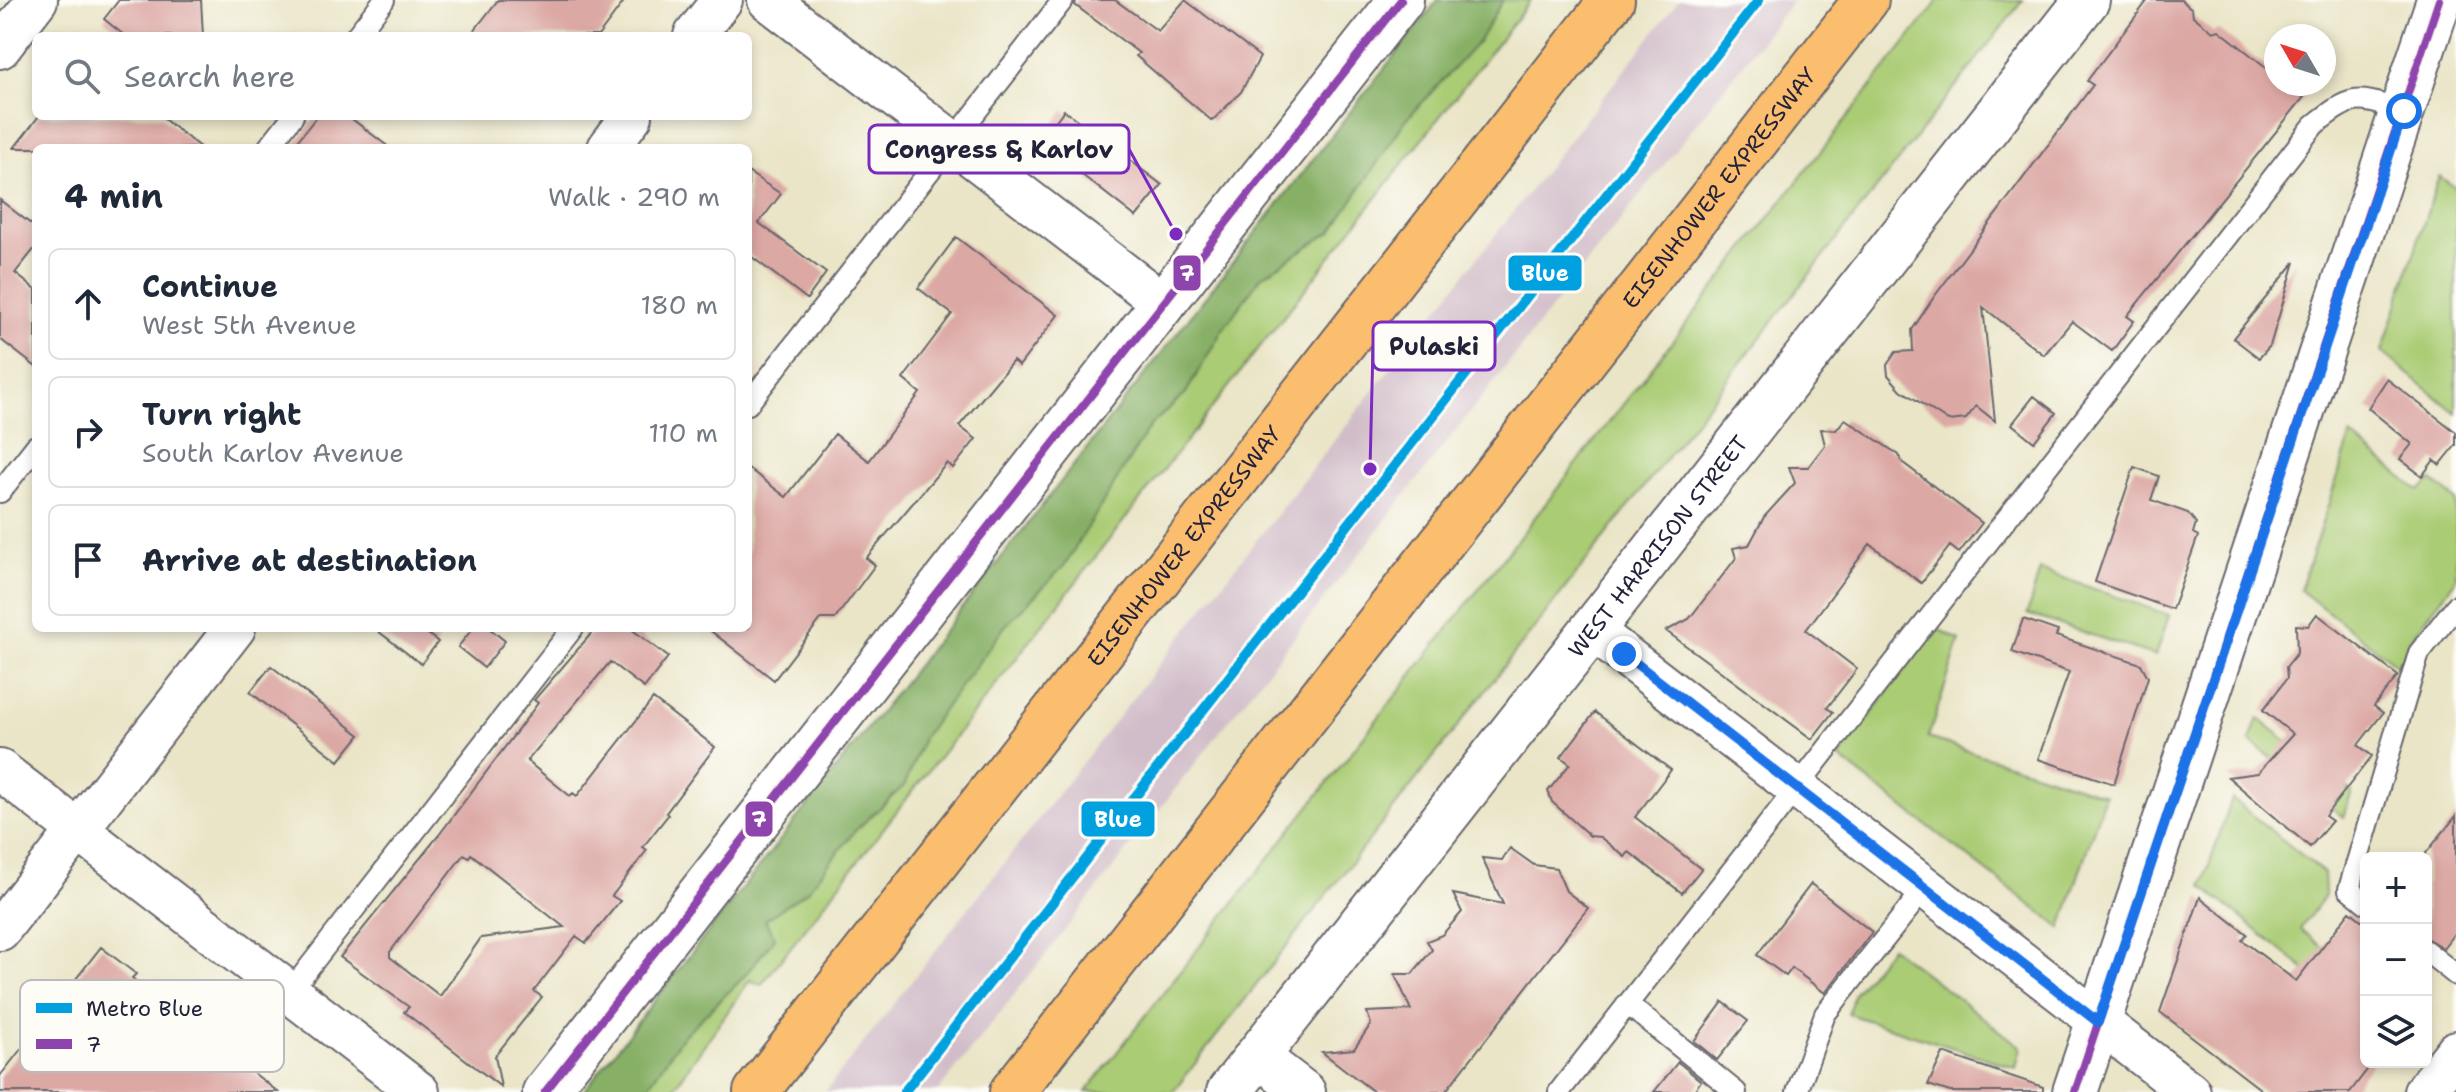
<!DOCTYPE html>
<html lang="en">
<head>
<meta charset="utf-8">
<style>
	body { margin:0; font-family:"Shantell Sans",sans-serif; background:#f6f6f7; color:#1f2937 }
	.controls { position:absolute; right:24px; bottom:24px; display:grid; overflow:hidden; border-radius:12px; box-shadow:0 4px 12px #0003 }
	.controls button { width:72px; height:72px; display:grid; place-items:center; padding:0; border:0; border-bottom:2px solid #e0e1e3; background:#fff; color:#1f2937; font:40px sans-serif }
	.compass { position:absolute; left:2264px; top:24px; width:72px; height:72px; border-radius:50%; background:#fff; box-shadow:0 4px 12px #0003; rotate:309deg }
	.stop { position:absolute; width:24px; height:24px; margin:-18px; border:6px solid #1a73e8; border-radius:50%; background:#fff }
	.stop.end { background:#1a73e8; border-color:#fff; box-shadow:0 2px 8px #0008 }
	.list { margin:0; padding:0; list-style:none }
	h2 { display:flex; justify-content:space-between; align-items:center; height:104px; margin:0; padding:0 32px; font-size:34px }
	h2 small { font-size:26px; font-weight:400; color:#747a83 }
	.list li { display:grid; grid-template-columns:52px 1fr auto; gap:24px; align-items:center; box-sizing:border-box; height:112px; margin:0 16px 16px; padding:0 16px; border:2px solid #e0e1e3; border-radius:12px }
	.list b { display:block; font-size:30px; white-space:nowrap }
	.list p { margin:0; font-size:26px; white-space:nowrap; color:#747a83 }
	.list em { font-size:26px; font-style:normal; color:#747a83 }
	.icon { flex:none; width:44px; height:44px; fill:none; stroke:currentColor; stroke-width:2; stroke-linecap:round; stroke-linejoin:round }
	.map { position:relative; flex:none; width:2456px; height:1092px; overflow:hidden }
	.search { position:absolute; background:#fff; box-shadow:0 4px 12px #0003; left:32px; top:32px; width:720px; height:88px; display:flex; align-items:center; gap:20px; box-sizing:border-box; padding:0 28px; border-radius:12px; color:#747a83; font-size:30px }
	.panel { position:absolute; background:#fff; box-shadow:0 4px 12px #0003; left:32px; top:144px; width:720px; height:488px; border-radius:12px }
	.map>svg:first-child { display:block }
	.industrial { fill:#d1bdc9 }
	.green { fill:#aacc74; stroke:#667758; stroke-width:2 }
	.forest { fill:#87b066; stroke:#546950; stroke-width:2 }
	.building { fill:#dca8a4; fill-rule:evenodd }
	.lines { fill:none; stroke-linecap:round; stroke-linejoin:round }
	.service-casing { stroke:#68666c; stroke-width:24 }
	.minor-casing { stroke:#68666c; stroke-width:44 }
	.tertiary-casing { stroke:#68666c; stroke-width:48 }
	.motorway-casing { stroke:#68666c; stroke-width:48 }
	.service { stroke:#fff; stroke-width:20 }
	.minor { stroke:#fff; stroke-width:40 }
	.tertiary { stroke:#fff; stroke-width:44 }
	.motorway { stroke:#fbbd6e; stroke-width:44 }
	.bus-1-casing { stroke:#fdfcf7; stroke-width:14 }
	.bus-1 { stroke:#8e44ad; stroke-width:8 }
	.metro-1-casing { stroke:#fdfcf7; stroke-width:16 }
	.metro-1 { stroke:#00a1de; stroke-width:10 }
	.route { stroke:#1a73e8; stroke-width:10 }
	.labels { text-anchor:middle; stroke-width:6; stroke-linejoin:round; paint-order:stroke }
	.street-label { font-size:22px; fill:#22223b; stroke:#fdfcf7 }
	.key { fill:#fdfcf7; stroke:#bbbbbf; stroke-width:2 }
	.key-label { font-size:22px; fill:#22223b }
	.leader { fill:none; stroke:#7b2cbf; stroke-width:3 }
	.callout-dot { fill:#7b2cbf; stroke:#fdfcf7; stroke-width:3 }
	.callout { fill:#fdfcf7; stroke:#7b2cbf; stroke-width:3 }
	.callout-label { font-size:24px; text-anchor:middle; font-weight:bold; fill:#22223b }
	.line-badge { stroke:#fdfcf7; stroke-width:3 }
	.badge-label { font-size:22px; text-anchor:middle; font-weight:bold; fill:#fff }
</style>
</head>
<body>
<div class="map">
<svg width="2456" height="1092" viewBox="0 0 2456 1092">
	<rect width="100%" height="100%" fill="#fdfcf7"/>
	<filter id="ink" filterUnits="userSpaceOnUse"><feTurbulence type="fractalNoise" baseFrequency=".0125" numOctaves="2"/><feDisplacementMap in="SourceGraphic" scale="16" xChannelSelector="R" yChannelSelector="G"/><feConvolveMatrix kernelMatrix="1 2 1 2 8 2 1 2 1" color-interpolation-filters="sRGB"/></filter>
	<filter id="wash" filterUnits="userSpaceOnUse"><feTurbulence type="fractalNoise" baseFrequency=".006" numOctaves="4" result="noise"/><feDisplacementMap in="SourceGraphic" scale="32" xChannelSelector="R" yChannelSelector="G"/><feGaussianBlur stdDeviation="1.8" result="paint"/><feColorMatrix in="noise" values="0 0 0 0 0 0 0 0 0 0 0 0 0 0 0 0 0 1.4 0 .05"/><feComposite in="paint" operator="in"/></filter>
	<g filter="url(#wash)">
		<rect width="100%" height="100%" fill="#eae5c7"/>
		<path class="industrial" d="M1679 0H1793L938 1092H825Z"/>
		<path class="green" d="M1438 0H1531L761 985 750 980 671 1092H583Z
			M1939 0H2023L1173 1092H1086Z
			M2439 176 2456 188V413L2382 352Z
			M2351 436 2419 491 2432 480 2456 500V579L2411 639 2399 667 2300 590Z
			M2040 570 2169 615 2156 656 2027 614Z
			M1935 628 1960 640 1928 738 2105 795 2061 928 1839 758Z
			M2258 718 2352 792 2343 817 2250 741Z
			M2232 799 2324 873 2325 896 2300 929 2366 982 2340 998 2202 886Z
			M1891 947 2021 1047 2016 1068 1848 1014 1854 993Z"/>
		<path class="forest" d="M1438 0H1503L1479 41 1405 121 1332 231 1261 277 1221 332 1186 393 1150 426 1064 566 1006 625 924 736 905 785 855 831 807 891 765 920 775 938 741 980 682 1037 644 1092H583Z"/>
		<g id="blocks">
			<path class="building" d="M119 0H201L203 36H125L104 19Z
				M498 0H625L598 36H470Z
				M1076 0H1115L1158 31 1185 0 1260 57 1241 92 1212 121 1136 56 1139 53 1075 5Z
				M2148 0H2181L2192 9 2193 16 2213 32 2219 30 2276 75V84H2288L2304 97 2127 316 2134 321 2112 351 2072 321 2044 355 1983 307 1995 421 1976 406 1966 419 1948 421 1901 390 1888 375 1887 365 1896 352 1913 351 1912 330 1934 297 2093 85 2087 81Z
				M1064 110 1162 185 1136 217 1040 142Z
				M39 116H160L201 148H14Z
				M317 116H348L390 148H292Z
				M748 172 781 194 759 223 826 273 807 299 748 254Z
				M0 200 36 228V247L15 273 36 290V367L0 339Z
				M956 237 1058 315 1019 366 1013 361 959 426 976 439 953 468 947 463 866 558 875 565 835 619H821L774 680 707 628H748V468L786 497 835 434 869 461 920 393 903 379 952 314 918 288Z
				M2295 262 2270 346 2259 358 2233 338Z
				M2387 379 2456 432V445L2440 465 2434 460 2422 476 2400 459 2412 444 2368 408Z
				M2034 396 2056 413 2034 442 2012 424Z
				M1845 419 1899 455 1902 462 1982 523 1959 553 1950 546 1921 583 1870 544 1806 630 1857 669 1827 708 1833 712 1812 739 1666 631 1689 619 1736 558 1733 548 1749 545 1764 517 1795 483 1789 467H1808L1825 445 1821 429 1836 430Z
				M2134 467 2159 476 2151 500 2188 513 2196 523 2193 533 2198 536 2172 609 2095 582Z
				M2317 614 2398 676 2374 706 2383 713 2358 745 2372 756 2325 816 2332 821 2310 847 2228 777 2258 773 2293 734 2263 710 2287 678 2286 667 2297 653 2296 625 2308 626Z
				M2023 619 2058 631 2056 636 2141 664 2148 677 2114 784 2038 759 2069 672 2012 652Z
				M374 628H420L438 642 421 664Z
				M473 628H489L505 641 484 668 458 647Z
				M596 628H630L668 657 644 688 610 662 527 761 570 796 573 793 577 796 653 699 715 747 666 813 668 815 643 847 647 850 612 896 620 901 586 943 576 936 534 991 542 997 495 1056 501 1087 404 1012 409 1007 340 957 439 835 538 703 534 700ZM464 854 469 857 471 854 564 927 481 938 440 996 390 957V952Z
				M271 666 360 735 339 761 250 692Z
				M1595 712 1671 770 1635 817 1701 869 1682 893 1629 852 1625 857 1600 837 1590 836 1552 802 1548 791 1570 764 1561 757Z
				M2456 816V931L2443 948 2426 938V853Z
				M1510 848 1534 865 1556 868 1566 891 1588 908 1445 1092H1374L1322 1052 1354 1049 1371 1024 1367 1012 1411 1010 1395 974H1412L1432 950 1427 941 1442 935 1462 912 1453 894 1503 904 1482 858 1502 860Z
				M1811 884 1872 932 1825 993 1792 968 1786 976 1757 955Z
				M2200 897 2247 934 2242 940 2296 981 2350 911 2366 924V1057L2363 1062H2373L2350 1092H2264L2160 1012Z
				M101 947 136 974 132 978 278 1092H0V1076Z
				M1723 1002 1748 1021 1717 1060 1694 1041Z
				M1943 1053 2043 1087V1092H1950L1928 1085Z
				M1678 1062 1701 1081 1693 1092H1654Z"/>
		</g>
	</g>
	<g filter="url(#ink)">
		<use href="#blocks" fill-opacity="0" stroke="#68666c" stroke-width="2"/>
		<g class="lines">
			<g class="service-casing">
				<path id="service" d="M356 36 384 0
					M268 148 293 116
					M748 404 1063 0
					M0 492 36 446
					M2366 903 2349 889 2419 653 2456 606
					M2426 951 2456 975
					M289 993 573 628
					M1627 1004 1736 1092
					M1559 1092 2314 125C2354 93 2356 97 2404 111
					M1797 1092 1825 1014 1925 888"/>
			</g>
			<g class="minor-casing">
				<path id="minor" d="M768 0 1164 304
					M694 36 722 0
					M0 48 37 0
					M608 148 632 116
					M1592 630 2190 1092
					M0 770 419 1092
					M0 930 235 628
					M1258 1056 1305 1092
					M2424 1092 2456 1051"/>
			</g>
			<g class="tertiary-casing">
				<g id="tertiary">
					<path d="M545 1092 1401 0"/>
					<path id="s1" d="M1229 1092 2087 0"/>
					<path d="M2075 1092 2439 0"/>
				</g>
			</g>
			<g class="motorway-casing">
				<g id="motorway">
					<path id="s2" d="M756 1092 1612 0"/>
					<path id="s3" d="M1012 1092 1866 0"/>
				</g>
			</g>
			<use href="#service" class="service"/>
			<use href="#minor" class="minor"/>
			<use href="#tertiary" class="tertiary"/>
			<use href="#motorway" class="motorway"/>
			<g class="bus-1-casing">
				<path id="bus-1" d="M545 1092 1401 0
					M2075 1092 2439 0"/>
			</g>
			<use href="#bus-1" class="bus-1"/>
			<g class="metro-1-casing">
				<path id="metro-1" d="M904 1092 1759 0"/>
			</g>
			<use href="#metro-1" class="metro-1"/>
		</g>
	</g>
	<g class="lines" filter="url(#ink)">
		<path class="route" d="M1624 654 2098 1022 2404 111"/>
	</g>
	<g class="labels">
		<g class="street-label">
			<text dy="8" stroke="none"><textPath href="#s3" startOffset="1148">EISENHOWER EXPRESSWAY</textPath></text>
			<text dy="8" stroke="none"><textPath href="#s2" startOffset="694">EISENHOWER EXPRESSWAY</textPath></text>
			<text dy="8" stroke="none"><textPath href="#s1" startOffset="694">WEST HARRISON STREET</textPath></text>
		</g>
	</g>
	<rect x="20" y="980" width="264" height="92" rx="12" class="key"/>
	<rect x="36" y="1003" width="36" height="10" fill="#00a1de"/>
	<rect x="36" y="1039" width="36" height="10" fill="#8e44ad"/>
	<g class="key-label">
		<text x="86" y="1016">Metro Blue</text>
		<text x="86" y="1052">7</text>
	</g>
	<path class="leader" d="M1176 234L1129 149M1370 469L1373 346"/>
	<g class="callout-dot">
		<circle cx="1176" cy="234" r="8"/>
		<circle cx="1370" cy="469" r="8"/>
	</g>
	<g class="callout">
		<rect x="869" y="125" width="260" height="48" rx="8"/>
		<rect x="1373" y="322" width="122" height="48" rx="8"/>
	</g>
	<g class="callout-label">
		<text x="999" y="158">Congress &amp; Karlov</text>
		<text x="1434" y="355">Pulaski</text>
	</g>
	<g class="line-badge">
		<rect x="1172" y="254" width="30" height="38" rx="8" fill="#8e44ad"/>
		<rect x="1507" y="254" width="76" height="38" rx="8" fill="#00a1de"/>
		<rect x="744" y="800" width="30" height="38" rx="8" fill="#8e44ad"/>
		<rect x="1080" y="800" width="76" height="38" rx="8" fill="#00a1de"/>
	</g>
	<g class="badge-label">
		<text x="1187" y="281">7</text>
		<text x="1545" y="281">Blue</text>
		<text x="759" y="827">7</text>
		<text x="1118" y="827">Blue</text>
	</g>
</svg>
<div class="controls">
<button>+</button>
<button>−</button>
<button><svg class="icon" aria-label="layers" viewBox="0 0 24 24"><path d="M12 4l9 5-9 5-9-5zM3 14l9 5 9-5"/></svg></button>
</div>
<svg class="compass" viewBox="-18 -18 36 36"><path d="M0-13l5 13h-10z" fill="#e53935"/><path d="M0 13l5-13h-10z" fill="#747a83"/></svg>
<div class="stop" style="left:2404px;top:111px"></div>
<div class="stop end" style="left:1624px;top:654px"></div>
<div class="search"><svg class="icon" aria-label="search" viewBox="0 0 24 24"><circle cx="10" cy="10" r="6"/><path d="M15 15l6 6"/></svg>Search here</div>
<section class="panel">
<h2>4 min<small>Walk · 290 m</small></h2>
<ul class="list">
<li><svg class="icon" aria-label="ahead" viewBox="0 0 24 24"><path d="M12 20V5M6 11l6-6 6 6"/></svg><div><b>Continue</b><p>West 5th Avenue</p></div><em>180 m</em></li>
<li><svg class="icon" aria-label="right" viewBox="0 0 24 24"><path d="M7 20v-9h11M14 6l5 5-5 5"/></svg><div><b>Turn right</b><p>South Karlov Avenue</p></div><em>110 m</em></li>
<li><svg class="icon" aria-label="arrive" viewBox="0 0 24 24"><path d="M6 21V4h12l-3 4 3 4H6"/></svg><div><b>Arrive at destination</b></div></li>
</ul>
</section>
</div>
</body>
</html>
